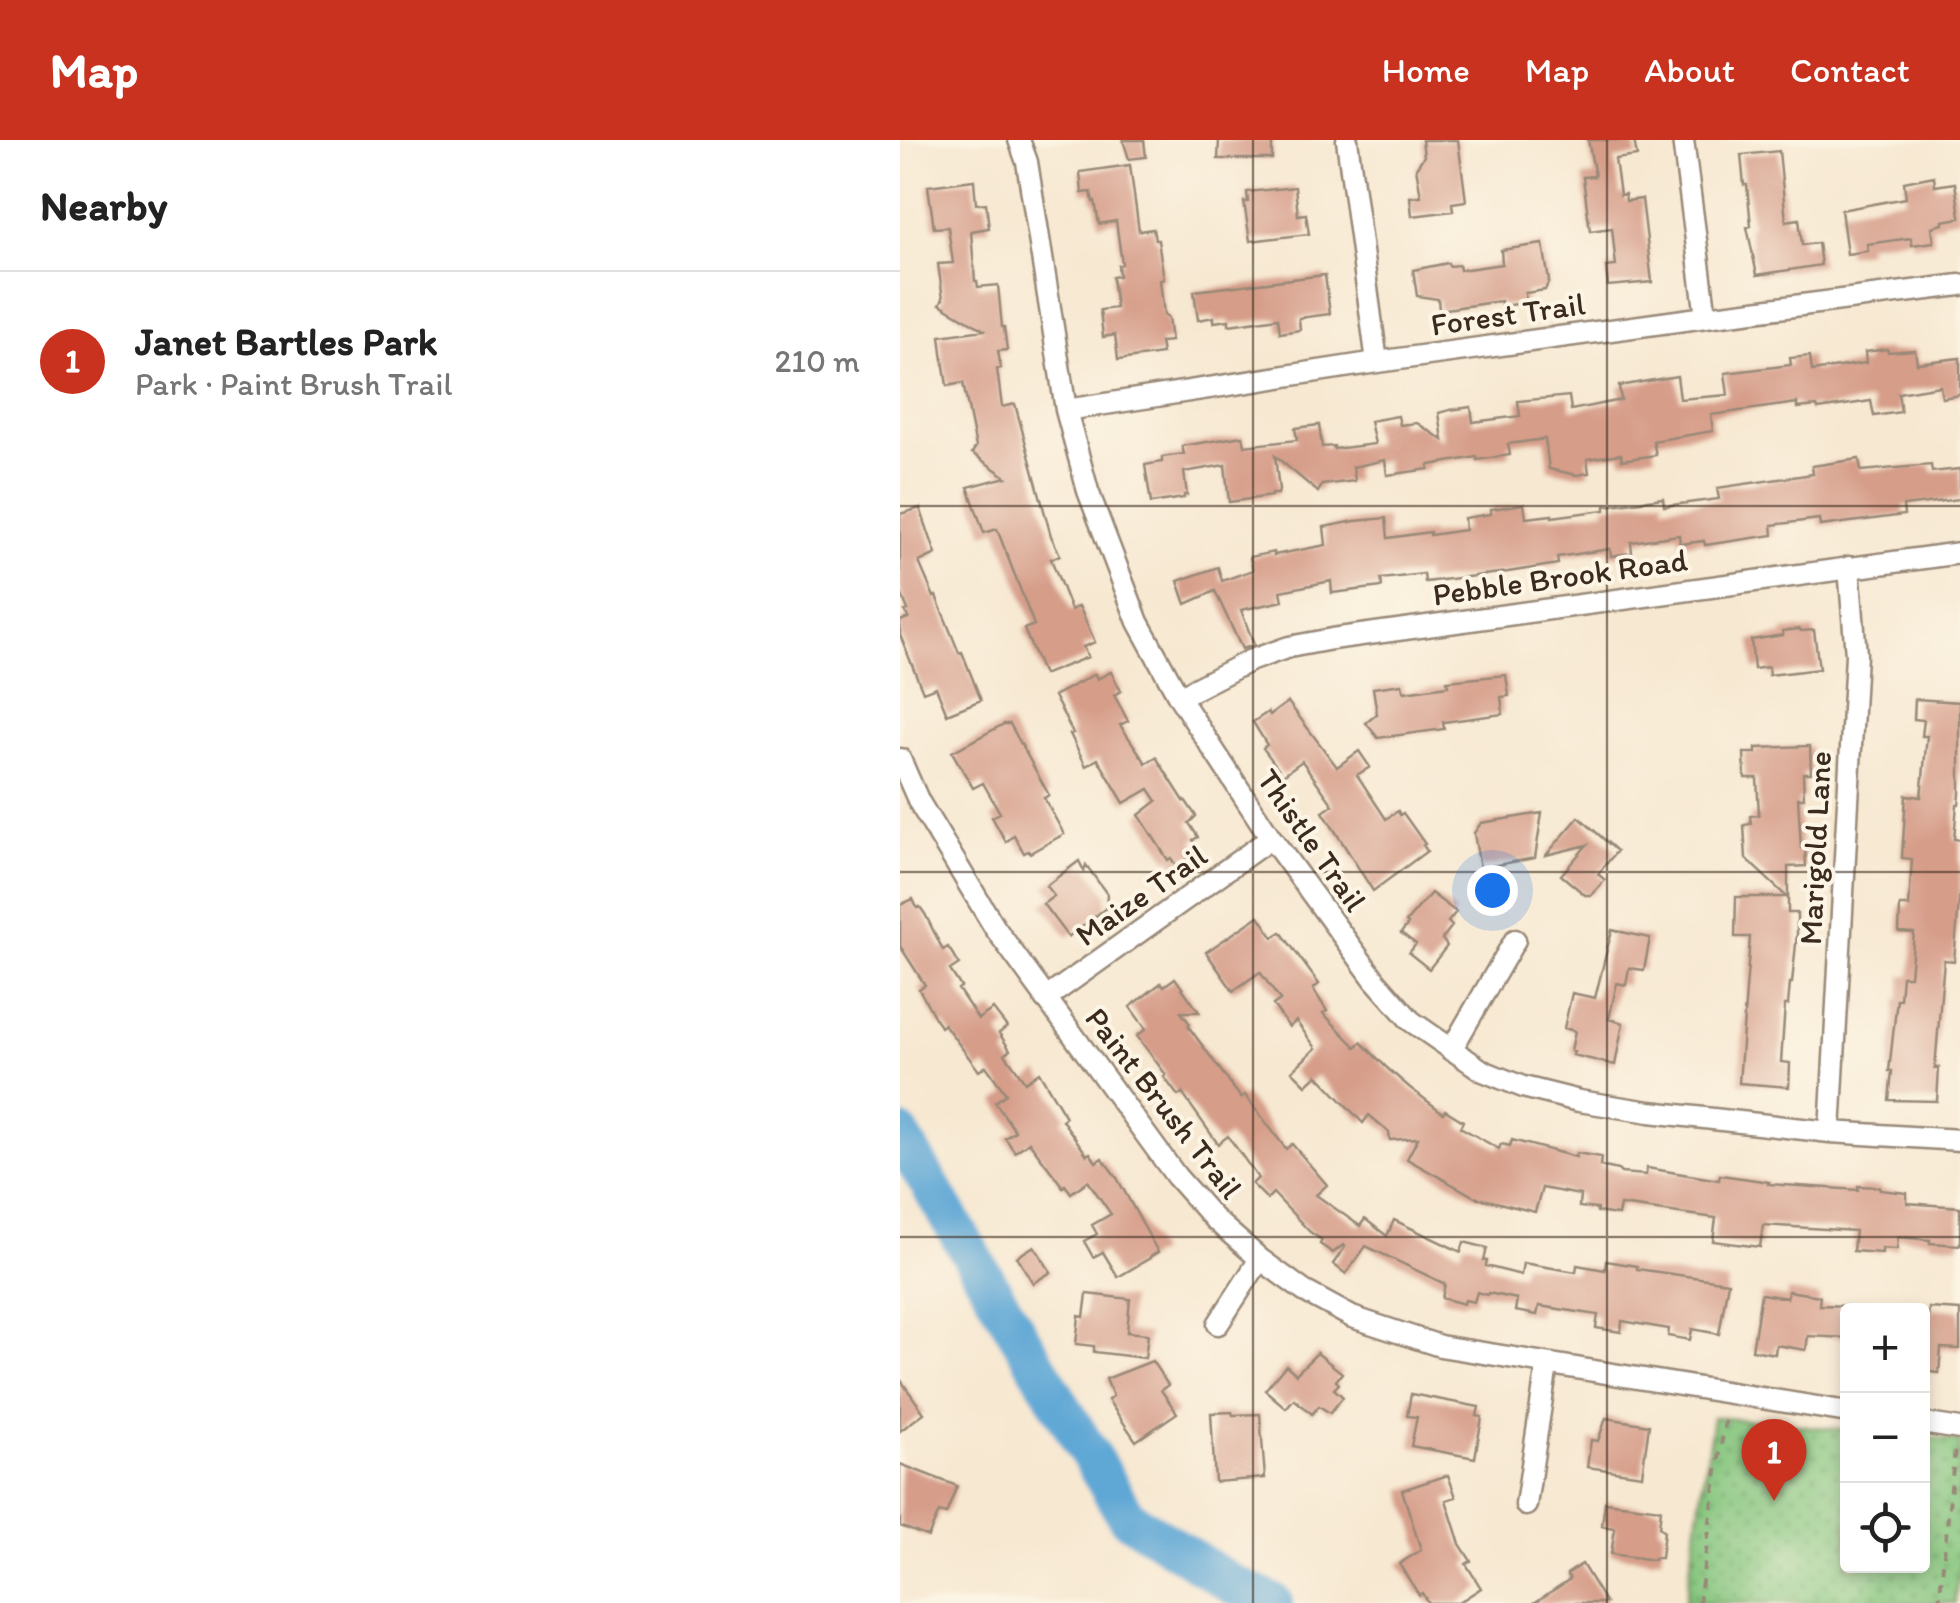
<!DOCTYPE html>
<html lang="en">
<head>
<meta charset="utf-8">
<style>
	body { margin:0; font-family:Itim,sans-serif; background:#f2f2f2; color:#222 }
	.controls { position:absolute; right:30px; bottom:30px; display:grid; overflow:hidden; border-radius:10px; box-shadow:0 5px 15px #0003 }
	.controls button { width:90px; height:90px; display:grid; place-items:center; padding:0; border:0; border-bottom:2px solid #e0e0e0; background:#fff; color:#222; font:50px sans-serif }
	.you { position:absolute; left:592px; top:750px; width:35px; height:35px; margin:-25px; border:8px solid #fff; border-radius:50%; background:#1a73e8; box-shadow:0 0 0 15px #1a73e833 }
	.badge { display:grid; place-items:center; width:65px; height:65px; border-radius:50%; background:#c8321e; color:#fff; font-size:32px; font-weight:700 }
	.pin { position:absolute; translate:-50% -82px; filter:drop-shadow(0 2px 5px #0008) }
	.pin::after { content:''; position:absolute; top:52px; width:35px; height:30px; background:inherit; clip-path:polygon(0 0,100% 0,50% 100%) }
	.list { margin:0; padding:0; list-style:none }
	h2 { display:flex; justify-content:space-between; align-items:center; height:130px; margin:0; padding:0 40px; font-size:42px }
	h2 small { font-size:32px; font-weight:400; color:#767676 }
	.list li { display:grid; grid-template-columns:65px 1fr auto; gap:30px; align-items:center; box-sizing:border-box; height:180px; padding:0 40px; border-top:2px solid #e0e0e0 }
	.list b { display:block; font-size:38px; white-space:nowrap }
	.list p { margin:0; font-size:32px; white-space:nowrap; color:#767676 }
	.list em { font-size:32px; font-style:normal; color:#767676 }
	.icon { flex:none; width:55px; height:55px; fill:none; stroke:currentColor; stroke-width:2; stroke-linecap:round; stroke-linejoin:round }
	.map { position:relative; flex:none; width:1060px; height:1463px; overflow:hidden }
	header { display:flex; align-items:center; gap:60px; box-sizing:border-box; height:140px; padding:0 50px; background:#c8321e; color:#fff }
	header strong { font-size:48px }
	nav { display:flex; gap:55px; margin-inline-start:auto; font-size:35px }
	main { display:flex }
	aside { flex:1; background:#fff }
	.map>svg:first-child { display:block }
	.park { fill:url(#park-dots); stroke:#60784e; stroke-width:2.5 }
	.lines { fill:none; stroke-linecap:round; stroke-linejoin:round }
	.river { stroke:#5ea7d5; stroke-width:40 }
	.building { fill:#d69d89 }
	.street-casing { stroke:#998978; stroke-width:25 }
	.path { stroke:#998978; stroke-width:4; stroke-dasharray:8 8; stroke-linecap:butt }
	.street { stroke:#fff; stroke-width:20 }
	.grid { fill:none; stroke:#3b2a1e; stroke-width:2.5; stroke-opacity:0.55 }
	.labels { text-anchor:middle; stroke-width:8; stroke-linejoin:round; paint-order:stroke }
	.street-label { font-size:32px; fill:#3b2a1e; stroke:#fcf5e5 }
</style>
</head>
<body>
<header>
<strong>Map</strong>
<nav><a>Home</a><a>Map</a><a>About</a><a>Contact</a></nav>
</header>
<main>
<aside>
<h2>Nearby<small></small></h2>
<ul class="list">
<li><span class="badge">1</span><div><b>Janet Bartles Park</b><p>Park · Paint Brush Trail</p></div><em>210 m</em></li>
</ul>
</aside>
<div class="map">
<svg width="1060" height="1463" viewBox="0 0 1060 1463">
	<defs>
		<pattern id="park-dots" width="8" height="8" patternUnits="userSpaceOnUse" patternTransform="scale(2.5)"><rect width="8" height="8" fill="#84c57d"/><path d="M2 2h.1M6 6h.1" fill="none" stroke="#6da066" stroke-width="1.8" stroke-linecap="round"/></pattern>
	</defs>
	<rect width="100%" height="100%" fill="#fcf5e5"/>
	<filter id="ink" filterUnits="userSpaceOnUse"><feTurbulence type="fractalNoise" baseFrequency=".01" numOctaves="2"/><feDisplacementMap in="SourceGraphic" scale="20" xChannelSelector="R" yChannelSelector="G"/><feConvolveMatrix kernelMatrix="1 2 1 2 8 2 1 2 1" color-interpolation-filters="sRGB"/></filter>
	<filter id="wash" filterUnits="userSpaceOnUse"><feTurbulence type="fractalNoise" baseFrequency=".0048" numOctaves="4" result="noise"/><feDisplacementMap in="SourceGraphic" scale="40" xChannelSelector="R" yChannelSelector="G"/><feGaussianBlur stdDeviation="2.25" result="paint"/><feColorMatrix in="noise" values="0 0 0 0 0 0 0 0 0 0 0 0 0 0 0 0 0 1.4 0 .05"/><feComposite in="paint" operator="in"/></filter>
	<g filter="url(#wash)">
		<rect width="100%" height="100%" fill="#f7e8d1"/>
		<path class="park" d="M813 1277 947 1290 948 1426H1022L1023 1297 1060 1301V1420L1055 1463H785Z"/>
		<g class="lines">
			<path class="river" d="M0 995 227 1377 330 1443 373 1463"/>
		</g>
		<g id="blocks">
			<path class="building" d="M223 0H244L246 17 229 19Z
				M319 0H372V19H318Z
				M522 0H558L566 61 552 63 553 71 512 76 510 57 521 56 516 28 524 16Z
				M688 0H734L737 16 715 19 720 55 725 54 726 61 742 59 752 142 708 146 706 127 716 126 712 88 690 91 683 37 695 36Z
				M879 11 886 81 899 79 902 105 918 103 921 125 857 135 847 87 851 86 847 45H844L841 15Z
				M230 25 239 91 253 89 255 100H258L264 139 260 140 264 175 268 178 271 201 260 202 262 214 218 220 215 195 203 197 200 170 216 168 212 137 219 136 218 125 222 124 216 81 199 84 195 61 193 62 191 52 182 53 180 32Z
				M1034 36 1035 46 1055 43 1060 76V78L1043 81V84L1032 87 1034 102 1012 105 1011 98 967 104 968 111 947 114 941 70 1006 58 1004 42Z
				M74 40 76 64 86 63 89 88 71 91 75 141H77L78 147 98 145 102 187H104L107 210 98 211 101 228 97 229 102 267 115 264 151 396 160 415 151 419 171 470 179 466 195 502 183 507 188 517 143 535 124 489 134 485 97 389 84 393 68 347 106 337 72 313 76 307 63 243 47 246 42 213 40 196 84 190 40 164 43 159 38 124 53 123 48 87 34 88 28 46Z
				M395 47 398 75 406 74 409 94 350 101 344 62H348L347 52Z
				M643 104 649 141 645 150 625 153 626 163 601 166V161L539 170 538 159 517 156 513 130 548 123 549 126 559 125 560 130 602 124 601 110Z
				M425 135 430 174 399 178 400 190 380 193 378 178 329 185V180L314 182V177L298 180 294 151Z
				M987 209 988 212 1015 210 1017 223 1060 218V255L1042 258 1040 246 998 253 1001 272 974 276 971 261 918 269 917 266 897 268V263L811 275 813 291 753 301 756 315 722 320 721 314 687 319 689 333 677 335 649 329 645 299 608 304 610 315 577 320V317L529 325V329L487 335 485 320 453 327 455 341 422 345 418 352 375 316 379 350 378 354H371V356L329 362 325 325 284 332 287 355H284V358L251 363 245 325 262 322V317L284 314 282 306 343 296 345 306 397 300 395 288 419 285 422 307 434 306V309L475 304 470 281 498 276 500 285 517 283 543 300 539 273 550 270 571 267 573 282 620 276 618 261 669 256 671 270 721 260 719 246 777 236 780 259 828 255 825 233 891 225 890 218 910 216 912 231 966 223 965 212Z
				M959 319 961 331 1031 325 1032 332 1060 329V359L1003 366 1004 375 920 386 919 379 872 385 873 395 805 405 804 401 780 404 779 395 731 402 732 413 711 416 710 409 657 417 658 424 608 432 525 442 524 434 481 439 482 447 432 453 431 441 381 451 383 461 341 470 354 505 342 509 315 451 286 464 278 441 318 427 322 441 353 430 350 417 374 412V415L426 405 424 387 455 381 486 378 488 398 530 392V395L565 390 564 378 591 374V369L624 364 626 378 652 375V377L705 370V366L763 358 764 366 819 359 817 348 913 334 912 326Z
				M20 368 36 414 19 422 34 457 36 456 59 513 62 512 81 560 47 574 36 547 23 552 0 495V481L8 478 5 471 8 470 0 450V374Z
				M900 489 901 491 914 490 919 529 869 535 868 527 854 529 851 500 883 495 882 491Z
				M211 532 221 551 214 555 228 581 220 585 246 623 256 617 284 661 285 660 296 676 289 683 298 697 293 700 300 711 276 726 271 718 268 720 239 675 257 661 249 649 224 663 198 619 186 626 170 594 173 593 154 556 195 534 197 539Z
				M606 535 609 556 601 557 603 574 543 582 544 589 478 598 466 583 477 574 473 548 502 544 504 552 548 546 547 541Z
				M1015 559 1060 562V654L1059 664H1057L1054 699 1060 700V750L1054 821 1044 820 1035 928H1039L1037 961 989 960 992 931H989L997 859H1000L1002 836H1010L1014 793 999 792 1000 766H1009L1012 719 1002 718 1006 655 1021 657 1027 596H1022L1024 580 1014 579Z
				M388 562 437 627 459 611 470 627 457 635 486 679 498 671 500 675 503 673 525 704 523 705 527 711 473 751 423 672 433 665 402 621 383 635 363 608 367 605 353 582 368 572 370 575Z
				M104 584H110L149 655 144 658 164 694 130 713 128 711 124 713 114 695 106 702 92 677 100 673 83 643 73 648 52 612Z
				M910 606 911 633H903L904 658H898L901 708H905L906 726 888 727V773H897V794L892 843H890L888 865H885L881 922 890 923 889 947 839 943 850 797H835L836 757H887L846 719 844 685 851 684 850 676 859 675 857 638H845L844 613H856V608Z
				M642 673 635 718 580 728 574 693 581 683Z
				M679 677 717 711 698 734 705 740 691 755H685L661 735 687 705 646 715Z
				M179 721 184 731 186 725 207 754 206 768 168 797 143 764 154 756 146 746Z
				M531 753 556 772 548 782 552 786 542 799 547 806 529 829 509 813 516 804 501 793 508 784 506 782Z
				M13 759 17 768 20 767 25 774 43 810 48 807 59 824 50 830 61 847 58 849 78 879 93 869 107 887 99 893 110 910 105 914 125 942 139 932 166 977 162 980 187 1015 190 1013 196 1022 202 1018 217 1038 258 1112 250 1117V1118L218 1137 203 1112 193 1117 184 1101 197 1094 192 1085 211 1074 188 1041 171 1053 165 1045 163 1047 129 1002 115 1012 105 998 115 991 95 962 106 954 86 926 79 931 44 884 40 887 19 849 25 845 0 806V765Z
				M359 776 373 797 381 792 419 844 413 849 427 871 423 873 456 907 461 902 486 927 509 947 543 973 545 970 563 981 560 987 599 1009 601 1004 610 1006 612 1000 676 1017V1013L701 1017 700 1026 718 1030 721 1033 746 1035 747 1028 819 1040 820 1035 842 1038 869 1042 868 1044 958 1050V1046L980 1047V1050L1007 1053V1063L1060 1067V1105L1030 1103V1100L998 1097 997 1109 982 1108V1113L953 1111 955 1091 863 1085 860 1107 813 1101 816 1078 720 1065 718 1075 697 1072V1069L679 1067 680 1055 642 1048 635 1072 575 1057 507 1019 518 998 490 1000 489 992 469 975 463 983 417 935 406 945 392 931 416 908 396 881 389 887 373 865 380 860 360 832 333 851 306 812Z
				M712 790 750 798 744 830 729 828 726 845 717 843 709 879 723 883 715 925 673 915 674 912 671 911 675 891 664 888 672 853 695 858Z
				M275 838 299 872H281L290 884 288 886 341 958 345 955 386 1009 392 1004 427 1045 416 1055 460 1086 465 1079 487 1096 494 1080 561 1112 564 1102 587 1108 584 1121H587L586 1126 621 1135 623 1123 676 1132 677 1125 705 1130 706 1121 737 1126V1129L828 1142 819 1194 792 1189 790 1200 768 1196 769 1189 722 1181 721 1192 696 1188 698 1175 639 1166 637 1175 615 1171 617 1159 588 1153 587 1155 577 1152 574 1162 565 1160 564 1164 542 1158 545 1144 466 1106 446 1134 433 1124 445 1107 443 1105 433 1113 420 1104 422 1100 410 1092 373 1053 367 1059 352 1044 358 1038 328 996 318 1004 282 953 278 956 264 937 266 935 237 896 246 889 230 867 261 843 264 846Z
				M134 1106 151 1132 133 1143 117 1117Z
				M888 1151 920 1156 919 1165 948 1166V1198L908 1196 906 1210 876 1205 875 1214 852 1210 861 1154 887 1158Z
				M187 1154 230 1159 227 1192 248 1194 245 1218 194 1212V1206L176 1204 179 1176 184 1177Z
				M1029 1168 1060 1170V1209L1041 1208 1039 1233 1022 1231V1180H1028Z
				M417 1213 442 1233 436 1241 439 1244 434 1249 443 1257 430 1273 419 1266 412 1274 394 1259 386 1268 365 1250 386 1225 396 1234Z
				M252 1221 268 1245 261 1250 277 1273 236 1301 208 1260 213 1256 206 1239Z
				M0 1239 24 1273 0 1291Z
				M511 1254 579 1267 577 1276 582 1277 575 1318 511 1306 517 1277 507 1276Z
				M332 1272 333 1275 360 1274 365 1338 315 1342 311 1273Z
				M706 1278 749 1285 742 1335 687 1327 691 1300 698 1301Z
				M0 1324 57 1346 46 1374 39 1372 28 1397 0 1386Z
				M548 1335 556 1357 546 1360 560 1404 571 1421 566 1424 581 1448 558 1463H528L522 1453 519 1455 499 1424 521 1410 502 1350Z
				M705 1362 761 1369 759 1387 764 1391 761 1418H754V1420L711 1414 715 1388 702 1386Z
				M682 1424 706 1463H634L670 1439 667 1434Z"/>
		</g>
	</g>
	<g filter="url(#ink)">
		<use href="#blocks" fill-opacity="0" stroke="#998978" stroke-width="2.5"/>
		<g class="lines">
			<g class="street-casing">
				<path id="street" d="M119 0 127 22 166 270 188 351 238 482 279 557 371 698 475 840 511 881 583 931 623 947 679 961 750 972 930 992 1060 1000
					M447 0 477 222
					M783 0 806 177
					M166 270 477 222 806 177 1060 145
					M279 557 349 521 389 507 432 499 1060 413
					M0 619 19 662 95 788 276 1036 314 1079 360 1119 404 1151 452 1177 540 1206 948 1272
					M145 859 371 698
					M551 910 615 800
					M930 992 956 515 949 427
					M318 1184 360 1119
					M1022 1283 1060 1289
					M626 1365 647 1225"/>
			</g>
			<path class="path" d="M799 1463 816 1337 826 1275
				M1039 1463 1055 1309"/>
			<use href="#street" class="street"/>
		</g>
	</g>
	<path class="grid" d="M353 0V1463M707 0V1463M0 366H1060M0 732H1060M0 1097H1060"/>
	<g class="labels">
		<g class="street-label">
			<text transform="translate(608 174) rotate(-8)" y="11">Forest Trail</text>
			<text transform="translate(660 437) rotate(-8)" y="11">Pebble Brook Road</text>
			<text transform="translate(412 700) rotate(55)" y="11">Thistle Trail</text>
			<text transform="translate(915 708) rotate(-87)" y="11">Marigold Lane</text>
			<text transform="translate(241 755) rotate(-35)" y="11">Maize Trail</text>
			<text transform="translate(264 963) rotate(52)" y="11">Paint Brush Trail</text>
		</g>
	</g>
</svg>
<div class="controls">
<button>+</button>
<button>−</button>
<button><svg class="icon" aria-label="locate" viewBox="0 0 24 24"><circle cx="12" cy="12" r="6"/><path d="M12 2v4M12 18v4M2 12h4M18 12h4"/></svg></button>
</div>
<div class="you"></div>
<div class="pin badge" style="left:874px;top:1361px">1</div>
</div>
</main>
</body>
</html>
